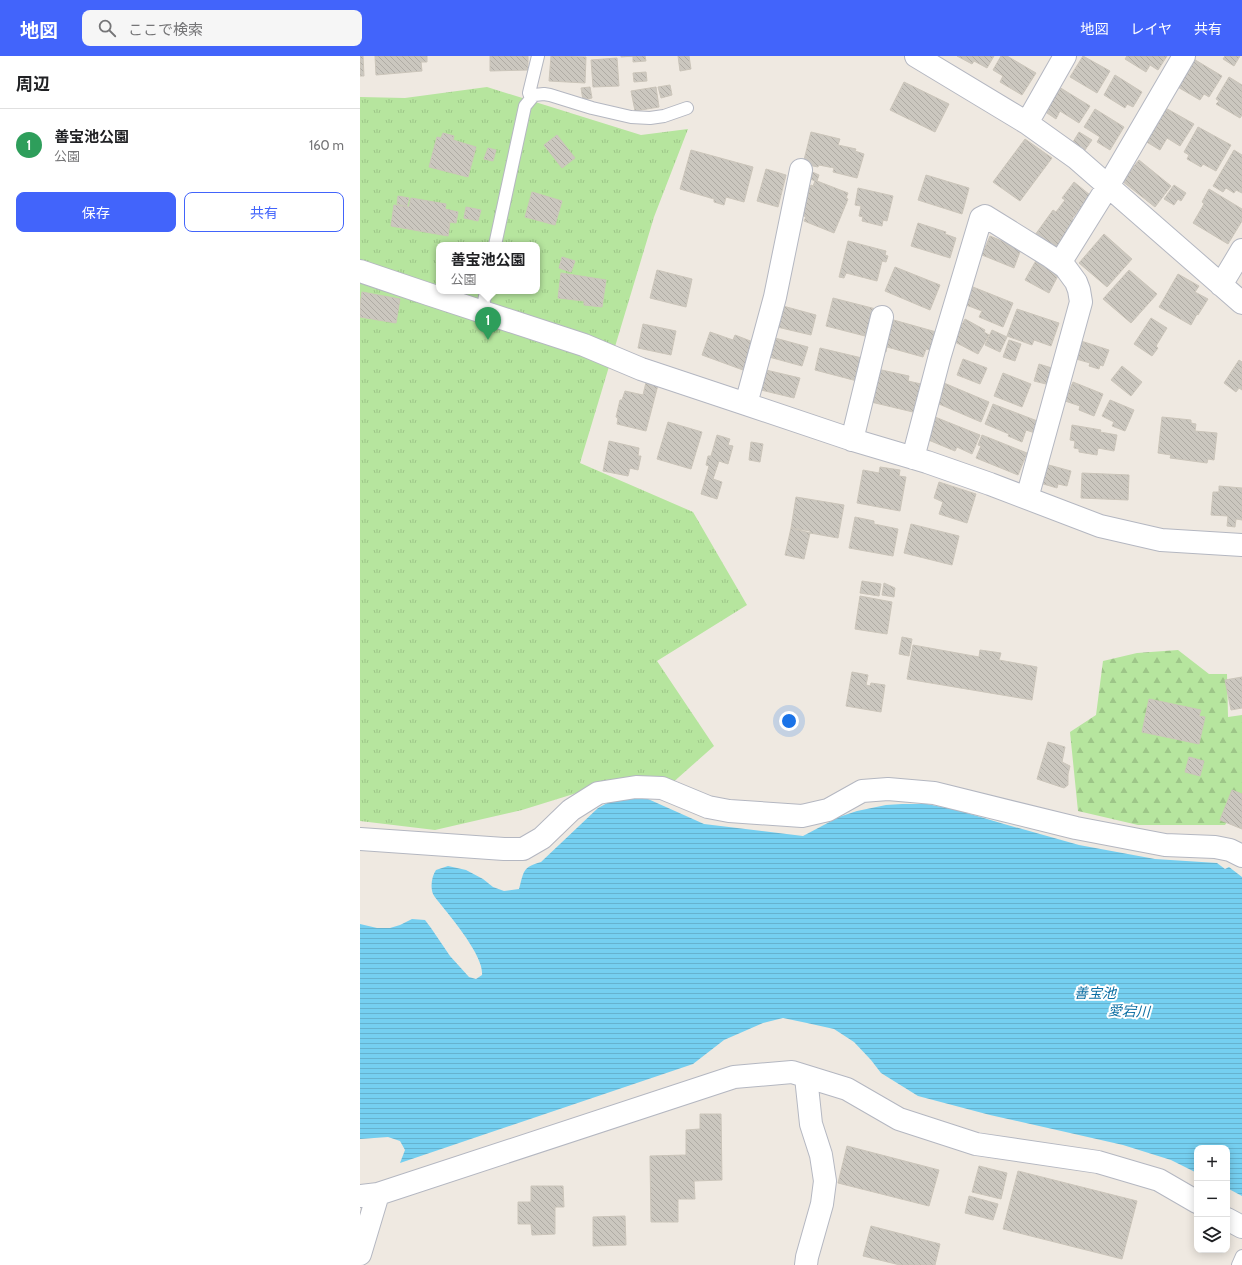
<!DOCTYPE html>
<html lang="ja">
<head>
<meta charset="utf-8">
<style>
	body { margin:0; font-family:Cabin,"Noto Sans JP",sans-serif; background:#f6f6f6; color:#202124 }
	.controls { position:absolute; right:12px; bottom:12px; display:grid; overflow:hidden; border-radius:8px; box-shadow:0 2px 10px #0003 }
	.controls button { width:36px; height:36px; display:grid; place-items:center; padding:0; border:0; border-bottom:1px solid #e0e0e0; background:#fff; color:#202124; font:20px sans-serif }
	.you { position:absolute; left:429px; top:665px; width:14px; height:14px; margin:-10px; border:3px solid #fff; border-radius:50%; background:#1a73e8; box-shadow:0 0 0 6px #1a73e833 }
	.badge { display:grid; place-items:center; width:26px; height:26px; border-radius:50%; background:#4264fb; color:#fff; font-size:13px; font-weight:700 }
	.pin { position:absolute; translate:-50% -33px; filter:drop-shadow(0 1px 2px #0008) }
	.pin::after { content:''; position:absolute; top:21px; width:14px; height:12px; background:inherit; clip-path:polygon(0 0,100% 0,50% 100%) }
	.popup { position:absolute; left:76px; top:186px; width:104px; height:52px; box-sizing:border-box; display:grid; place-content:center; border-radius:8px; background:#fff; filter:drop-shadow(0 1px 3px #0005); font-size:13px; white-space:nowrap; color:#757577 }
	.popup b { font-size:15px; color:#202124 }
	.popup::after { content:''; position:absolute; left:50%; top:100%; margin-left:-8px; border:8px solid transparent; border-top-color:#fff }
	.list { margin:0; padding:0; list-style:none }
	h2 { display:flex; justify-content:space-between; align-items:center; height:52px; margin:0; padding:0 16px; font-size:17px }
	h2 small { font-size:13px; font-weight:400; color:#757577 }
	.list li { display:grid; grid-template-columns:26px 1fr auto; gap:12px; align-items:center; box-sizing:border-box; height:72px; padding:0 16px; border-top:1px solid #e0e0e0 }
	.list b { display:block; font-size:15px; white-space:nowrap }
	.list p { margin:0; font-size:13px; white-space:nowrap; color:#757577 }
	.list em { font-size:13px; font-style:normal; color:#757577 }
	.actions { display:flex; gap:8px; padding:12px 16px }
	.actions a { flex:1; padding:9px 0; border:1px solid #4264fb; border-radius:8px; text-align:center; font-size:14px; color:#4264fb }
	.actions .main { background:#4264fb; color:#fff }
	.icon { flex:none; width:22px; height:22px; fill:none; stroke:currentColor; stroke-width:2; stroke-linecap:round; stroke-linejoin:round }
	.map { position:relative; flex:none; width:882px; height:1209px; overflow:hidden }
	header { display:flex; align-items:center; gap:24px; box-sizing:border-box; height:56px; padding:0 20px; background:#4264fb; color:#fff }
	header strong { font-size:19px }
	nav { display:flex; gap:22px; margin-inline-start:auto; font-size:14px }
	.search { width:280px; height:36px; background:#f6f6f6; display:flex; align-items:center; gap:10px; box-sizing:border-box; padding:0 14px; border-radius:8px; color:#757577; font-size:15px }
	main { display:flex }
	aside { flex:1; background:#fff }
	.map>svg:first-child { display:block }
	.forest { fill:url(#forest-firs) }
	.park { fill:url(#park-tufts); fill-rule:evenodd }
	.water { fill:url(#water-rules) }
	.building { fill:url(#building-back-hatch); stroke:#cbc5ba }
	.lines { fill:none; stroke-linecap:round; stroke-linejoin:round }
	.service-casing { stroke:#b4b7c1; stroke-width:14 }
	.minor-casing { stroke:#b4b7c1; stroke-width:24 }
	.service { stroke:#fff; stroke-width:12 }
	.minor { stroke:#fff; stroke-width:22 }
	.labels { text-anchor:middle; stroke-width:4; stroke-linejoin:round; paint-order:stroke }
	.water-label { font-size:14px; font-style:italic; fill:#0d6fa3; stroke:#fff }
</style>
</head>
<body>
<header>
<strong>地図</strong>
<div class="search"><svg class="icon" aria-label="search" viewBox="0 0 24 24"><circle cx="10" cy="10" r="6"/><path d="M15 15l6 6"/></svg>ここで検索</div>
<nav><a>地図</a><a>レイヤ</a><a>共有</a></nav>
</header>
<main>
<aside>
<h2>周辺<small></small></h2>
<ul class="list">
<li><span class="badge" style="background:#2e9e5b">1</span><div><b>善宝池公園</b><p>公園</p></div><em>160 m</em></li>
</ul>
<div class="actions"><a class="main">保存</a><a>共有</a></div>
</aside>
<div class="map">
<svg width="882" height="1209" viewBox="0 0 882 1209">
	<defs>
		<pattern id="forest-firs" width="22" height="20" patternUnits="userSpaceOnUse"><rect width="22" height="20" fill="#b6e59e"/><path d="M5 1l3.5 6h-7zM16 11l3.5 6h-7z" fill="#9dc588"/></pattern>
		<pattern id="park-tufts" width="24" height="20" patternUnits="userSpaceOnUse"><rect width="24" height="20" fill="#b6e59e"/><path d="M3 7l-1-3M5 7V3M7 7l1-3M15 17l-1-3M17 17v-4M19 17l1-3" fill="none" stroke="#9dc588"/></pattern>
		<pattern id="water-rules" width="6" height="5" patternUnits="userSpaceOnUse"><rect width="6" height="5" fill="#75cff0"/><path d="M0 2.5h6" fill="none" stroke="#66b2ce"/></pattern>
		<pattern id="building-back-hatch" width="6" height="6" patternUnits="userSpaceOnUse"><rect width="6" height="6" fill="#cbc7bf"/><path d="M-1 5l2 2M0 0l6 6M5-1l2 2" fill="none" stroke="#afaba4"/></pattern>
	</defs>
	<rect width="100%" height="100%" fill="#efe9e1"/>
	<path class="forest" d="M818 594 849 618H867L868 661 882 659V745L865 769H778L718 755 710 676 736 659 743 605 777 597Z"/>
	<path class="park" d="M127 31 281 79 328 73 294 161 220 407 333 456 387 549 297 605 354 690 310 729 249 727 162 754 75 774 0 765V41L45 42ZM79 189H177V235H79Z"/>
	<path class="water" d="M274 742 288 743 344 768 443 780 479 761 497 755 526 749 542 748H567L597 754 644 768 719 789 795 803 857 807 865 813 869 811 882 821V1140L867 1132V1092H837V1117L811 1104 763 1089 630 1059 558 1040 521 1017 511 1004 494 986 474 973 447 967 423 962 403 967 364 984 333 1008 40 1107 45 1094 40 1085 28 1081 0 1083V868L17 872H30L40 869 52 863 65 864 71 872 90 900 109 921 116 923 122 919C124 901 94 865 82 850 79 846 75 842 73 838 70 830 72 820 76 814L88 810 106 814 123 823 133 831 144 835 159 833C164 816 162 811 181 806L238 752 251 745Z"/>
	<path class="building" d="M0 0H3L4 20H0Z
		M15 0H67V6H61L62 15 16 19Z
		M130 0H168V14L130 15Z
		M191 0 226 1 225 27 189 25Z
		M261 0H285L286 5 273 6V0L261 1Z
		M318 0H329L331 13 320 15Z
		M597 0H634L627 12 614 5 612 8Z
		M641 0H647L676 17 662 39 640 26 643 20 633 14Z
		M723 0 750 15 737 37 710 21Z
		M767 0H807L798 14 790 9 786 16 765 3Z
		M865 0H880L874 10 863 3Z
		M257 2 259 30 233 31 231 4Z
		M832 2 862 20 849 41 844 38 840 44 816 30Z
		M286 16 287 25 274 26 273 17Z
		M755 19 782 36 773 51 767 48 765 52 744 39Z
		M869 21 882 29V59L880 62 856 48 859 45 856 43Z
		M544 26 589 48 575 76 530 54Z
		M310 29 312 39 301 42 298 31Z
		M230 31 232 42 223 44 221 32Z
		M296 31 299 51 275 55 271 35Z
		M699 31 730 50 719 67 700 55 696 63 684 55Z
		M802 50 834 68 820 90 807 82 800 94 785 85Z
		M735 53 764 71 750 94 737 86 740 81 724 71Z
		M838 71 871 89 856 115 843 108 841 111 827 103 829 99 824 96Z
		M451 76 480 83 478 89 496 93 495 95 504 98 497 122 473 116 474 112 459 109 458 111 443 108Z
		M719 76 732 84 725 94 713 86Z
		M83 77 94 80 93 84 116 91 108 121 69 111 77 81 81 82Z
		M197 79 215 102 202 112 184 89Z
		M665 83 692 102 660 145 633 126Z
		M128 92 136 94 133 105 124 103Z
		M331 94 393 111 384 146 366 141 364 149 354 146V143L320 133Z
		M874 94 882 99V137L876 134 874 137 866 132 863 136 853 130Z
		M779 104 811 130 795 151 762 125Z
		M406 113 426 119 418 151 397 145Z
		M448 114 459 119 457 125 488 137 486 142 488 143 474 177 444 165 446 161 439 158 451 129 453 130 455 125 446 121Z
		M566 119 609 132 602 158 558 144Z
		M714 126 730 139 712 163 716 167 696 195 675 179 693 154 696 156 705 144 702 142Z
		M814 129 826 137 821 145 818 143 814 149 804 143Z
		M498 132 533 140 527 165 523 164 522 170 502 165 503 161 499 160 501 150 495 149Z
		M849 133 882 153V165L868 188 833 167 844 148 842 146Z
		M172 136 202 145 195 169 165 161Z
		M38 140 49 142 47 150 37 148Z
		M51 142 86 148 85 153 98 156 96 167 90 166 88 180 31 170 34 149 49 151Z
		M106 151 121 154 118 165 104 162Z
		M558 167 586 176 585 178 596 182 590 202 551 190Z
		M744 178 772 203 747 231 719 207Z
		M630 180 661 193 654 212 622 199Z
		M488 185 526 195 525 199 528 200 526 206 522 205 517 225 486 217 484 222 479 221Z
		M202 201 215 205 211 216 199 212Z
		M678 201 701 214 689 237 665 224Z
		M535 211 580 229 570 254 525 235Z
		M297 214 332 223 326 251 290 242Z
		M769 214 797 238 771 267 743 243Z
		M201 217 246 224 242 251 224 249V245L198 242Z
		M818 218 839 230 835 236 848 243 838 259 837 258 831 269 799 251Z
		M613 231 653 247 643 271 619 261 622 255 606 249Z
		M2 236 40 243 36 267 0 261V249Z
		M473 242 516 253 512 268 509 267 505 280 466 270Z
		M423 250 456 259 451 279 417 271Z
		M657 253 699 267 691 290 674 284 672 289 647 280Z
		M791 262 807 272 796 290 798 292 792 300 774 288Z
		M530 263 580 277 571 294 566 293 563 301 527 291 526 296 521 295Z
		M605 263 625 274 624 276 629 279 618 298 593 285Z
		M283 268 316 275 311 299 278 292Z
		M632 274 647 281 640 296 625 289Z
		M350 276 373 284 375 279 393 286 383 314 342 299Z
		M415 282 448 291 442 310 409 301Z
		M649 284 661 288 655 305 643 301Z
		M721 285 749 294 743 310 740 309 739 313 729 310 730 307 716 303Z
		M460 292 502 302 497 325 455 314Z
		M603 303 627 312 620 328 597 319Z
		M879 304 882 306V334L879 332 876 336 864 327Z
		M679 308 695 313 690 329 674 325Z
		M762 310 782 326 771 340 751 324Z
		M517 313 549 320 548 325 561 328 560 345 556 344 553 356 511 346 514 334 516 335 517 330 513 329Z
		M406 314 440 322 434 342 401 334Z
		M643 317 671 328 662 351 634 340Z
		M287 322 299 325 286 375 257 368 258 362 256 361 260 344H262L265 335 283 339Z
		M713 326 743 338 734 360 719 354 720 350 705 345Z
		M584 327 629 346 621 366 579 348 582 339 580 338Z
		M750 344 774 354 765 375 752 370 754 366 742 360Z
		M633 348 680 366 675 377 666 374 662 386 648 380 649 378 625 368Z
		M575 361 620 379 612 398 597 391 595 395 566 383Z
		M802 361 831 364V367L836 368 835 375 857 377 854 404 848 403 847 407 810 402 811 399 798 397Z
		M308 366 342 376 331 413 297 403Z
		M712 369 741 374 740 376 757 379 754 395 738 392 737 399 719 396V393L714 392 715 385 710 384Z
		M357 379 370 383 368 389 373 390 368 408 359 405 353 423 362 426 357 443 341 438 349 410 346 409 348 400H351Z
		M622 379 667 397 658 419 616 402 621 390 618 389Z
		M249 385 279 392 278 400H281L278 414 270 412 268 420 243 415Z
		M391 386 403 388 400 406 389 404Z
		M685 408 711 415 707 430 698 428 697 432 680 427Z
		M520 411 540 414 539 420 546 421 540 455 497 447 503 414 519 417Z
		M722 417 769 419 768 444 721 442Z
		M579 426 616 438 607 467 579 458 583 446 574 442Z
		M859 430 882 432V464L876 463 875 471 867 470 868 460 851 459 853 436H859Z
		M436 441 484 449 478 482 450 477V475L431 472Z
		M495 461 514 465V468L538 473 533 500 489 492Z
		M551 468 599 480 592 509 544 497Z
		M431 472 450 477 444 503 425 499Z
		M502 525 521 528 519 540 500 537Z
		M524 527 535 532 534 541 522 539Z
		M500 540 532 546 527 578 495 573Z
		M542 581 552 583 549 600 539 598Z
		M553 589 619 601 620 594 641 597 639 604 677 611 672 644 547 623Z
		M492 616 508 619 506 629 510 630 511 627 525 629 521 656 486 650Z
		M882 621V652L871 654 865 624Z
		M789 643 841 654 839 660 845 661 839 688 782 676Z
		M688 686 705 691 702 706 710 710 708 718V729L704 732 677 723Z
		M829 701 844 705 840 720 825 716Z
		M872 734 882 738V773L860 764Z
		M340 1058H361L362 1124 334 1125 335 1143H318V1166H291L290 1100 326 1099V1074L340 1073Z
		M487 1090 579 1114 569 1150 478 1127Z
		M619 1110 647 1117 641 1143 612 1136Z
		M658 1115 777 1145 762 1203 643 1173Z
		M171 1130H203L204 1151H195V1178L172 1179 171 1168H158V1146H171Z
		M609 1140 638 1148 633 1164 605 1157Z
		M265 1160 266 1189 233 1190V1161Z
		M511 1170 580 1188 575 1209H540L503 1200Z"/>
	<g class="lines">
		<g class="service-casing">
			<path id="service" d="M171 42 169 37 178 0
				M135 189 165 50 174 39 184 38 190 39 232 52 271 61 290 62 304 60 327 52
				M122 256 126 235
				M878 1209 882 1200"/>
		</g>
		<g class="minor-casing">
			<path id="minor" d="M556 0 667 67 716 102 882 247
				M667 67 705 0
				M700 207 748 130 824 0
				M0 215 68 238 224 289 281 313 386 348 493 384 567 406 630 428 740 470 801 484 882 489
				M861 229 882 194
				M386 348 415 241 441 114
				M492 384 522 261
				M553 402 580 299 621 162 625 160 691 201 705 211 716 226 719 234 721 246 667 442
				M0 783 144 793H163L182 782 211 754 238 737 276 731 302 732 348 751 369 755 442 760 468 754 502 735 528 733 574 737 716 772 805 789 855 791 870 794 882 800
				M0 1140 18 1138 374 1021 432 1016 487 1033 539 1063 616 1088 738 1106 799 1124 837 1146
				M867 1163 882 1171
				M0 1198 18 1138
				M446 1209 447 1201 462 1148 465 1125 461 1099 451 1068 446 1021"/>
		</g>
		<use href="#service" class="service"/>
		<use href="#minor" class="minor"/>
	</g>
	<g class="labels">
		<g class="water-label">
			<text x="735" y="942">善宝池</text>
			<text transform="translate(769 955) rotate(2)" y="5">愛宕川</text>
		</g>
	</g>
</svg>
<div class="controls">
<button>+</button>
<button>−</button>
<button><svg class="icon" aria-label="layers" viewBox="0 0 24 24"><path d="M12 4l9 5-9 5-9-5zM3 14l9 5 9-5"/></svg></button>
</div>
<div class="you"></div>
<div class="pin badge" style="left:128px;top:284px;background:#2e9e5b">1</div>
<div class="popup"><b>善宝池公園</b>公園</div>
</div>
</main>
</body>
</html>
